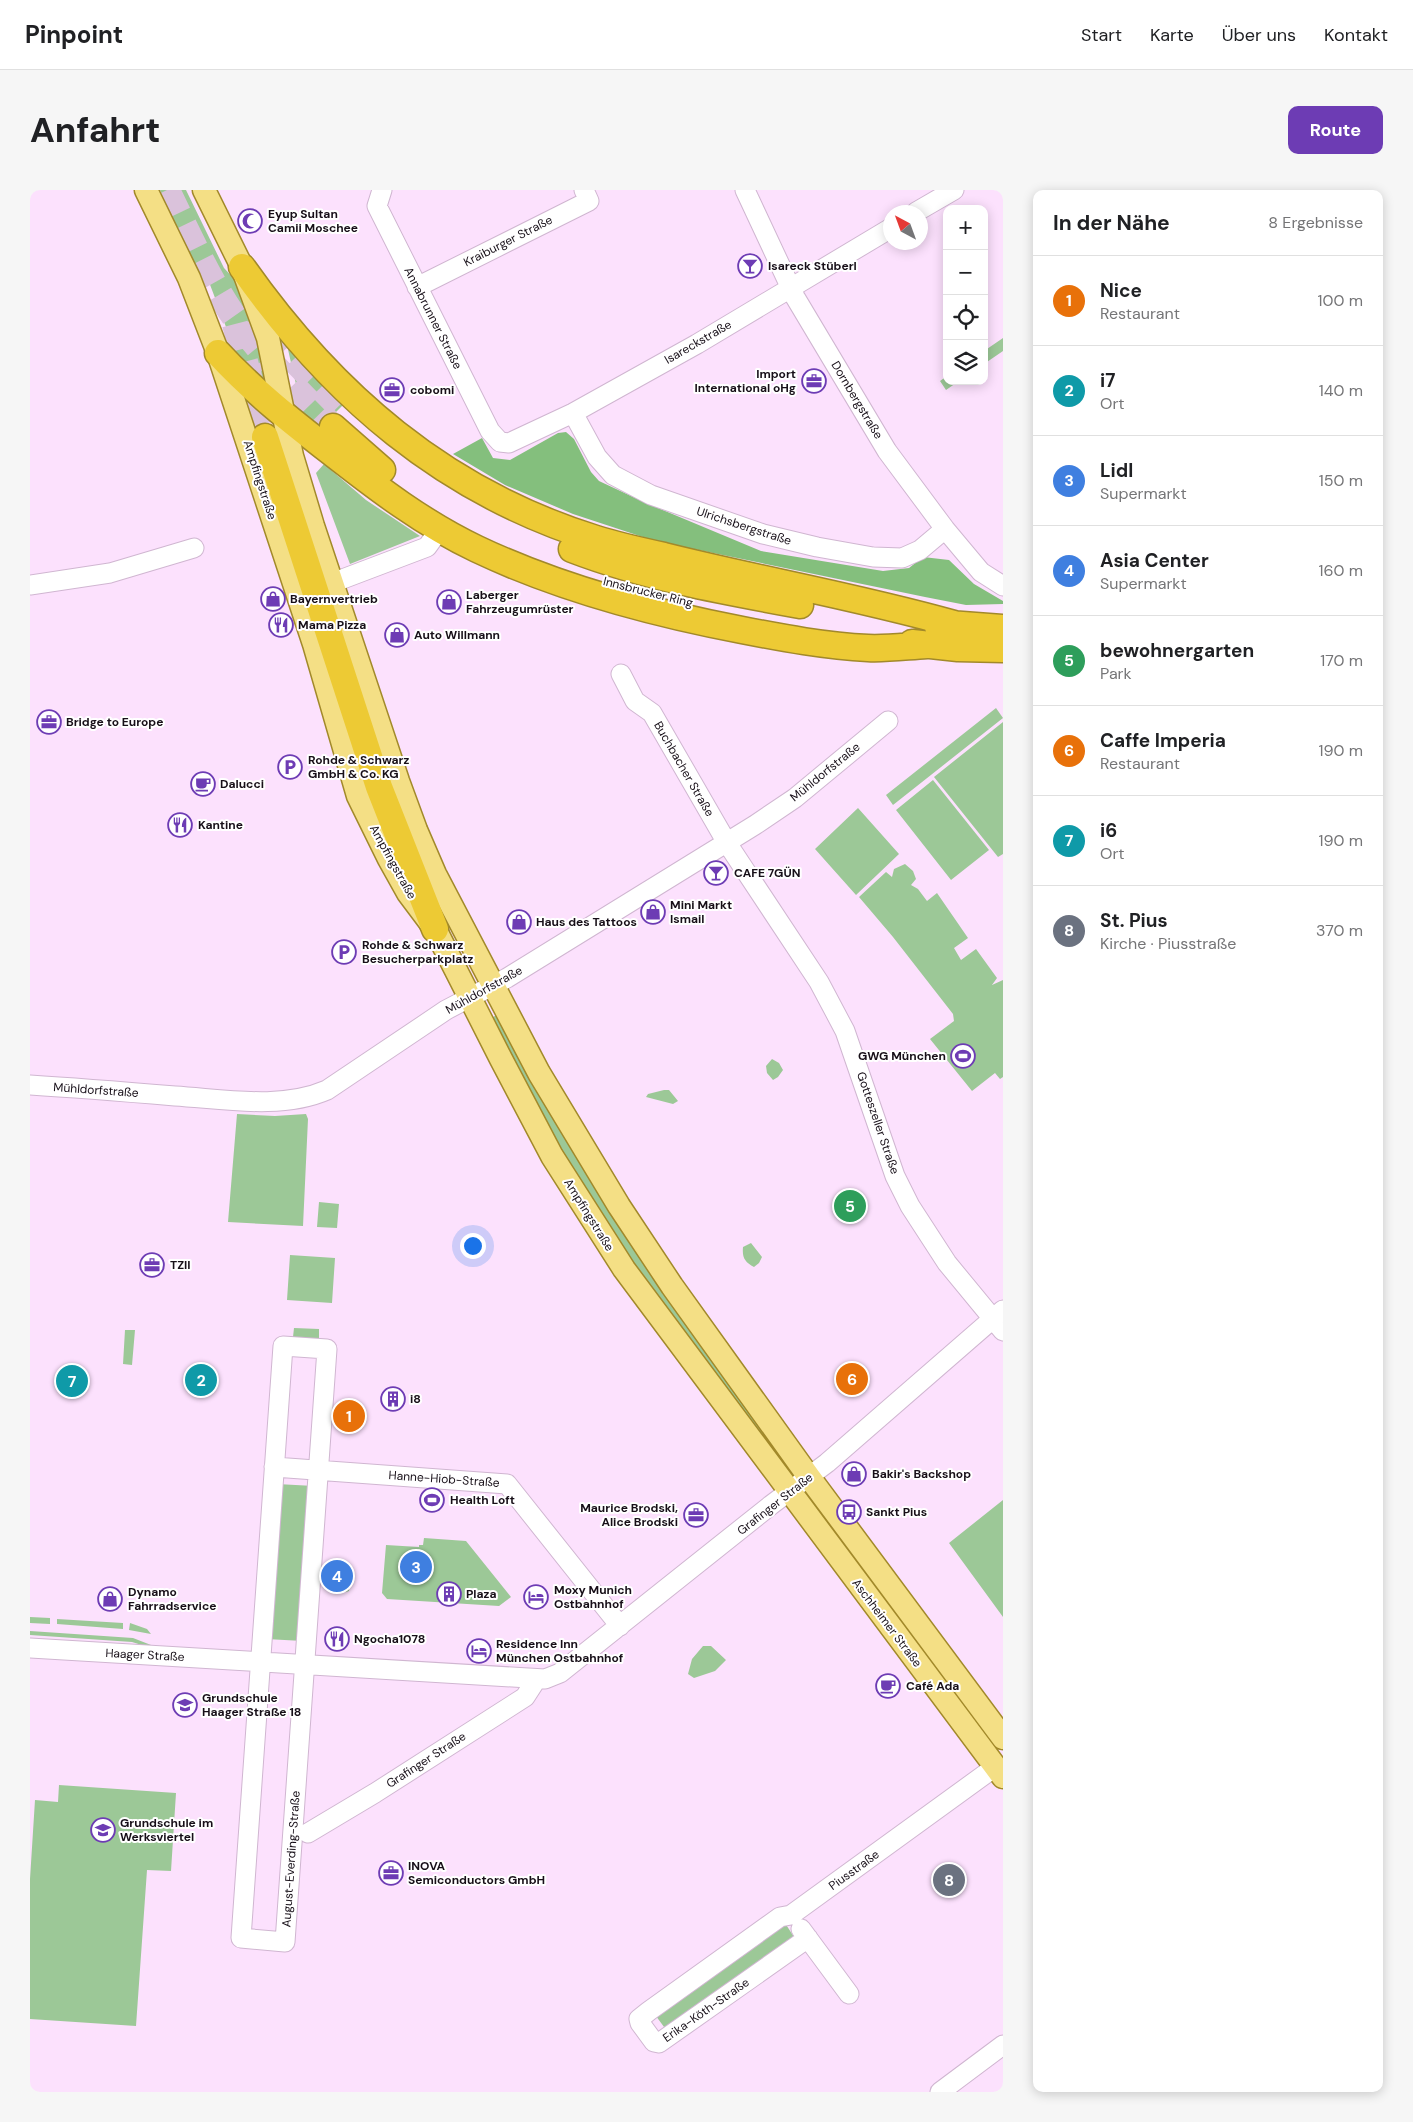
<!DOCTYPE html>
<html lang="de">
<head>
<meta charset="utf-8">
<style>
	body { margin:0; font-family:"DM Sans",sans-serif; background:#f6f6f6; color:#202124 }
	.controls { position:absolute; right:15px; top:15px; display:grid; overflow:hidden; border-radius:10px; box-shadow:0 2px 12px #0003 }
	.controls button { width:45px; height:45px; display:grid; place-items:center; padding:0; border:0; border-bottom:1px solid #e0e0e0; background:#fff; color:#202124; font:25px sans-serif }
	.compass { position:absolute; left:853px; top:15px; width:45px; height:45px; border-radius:50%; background:#fff; box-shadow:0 2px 12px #0003; rotate:319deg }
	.you { position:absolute; left:442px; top:1055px; width:18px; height:18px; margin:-12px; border:4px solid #fff; border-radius:50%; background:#1a73e8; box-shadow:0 0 0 8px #1a73e833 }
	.badge { display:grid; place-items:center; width:32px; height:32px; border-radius:50%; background:#6d3cb4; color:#fff; font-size:16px; font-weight:700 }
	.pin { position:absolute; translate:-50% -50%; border:2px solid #fff; box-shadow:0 1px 5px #0006 }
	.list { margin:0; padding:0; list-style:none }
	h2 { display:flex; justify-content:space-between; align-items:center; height:65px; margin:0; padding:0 20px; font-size:21px }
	h2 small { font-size:16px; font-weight:400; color:#757577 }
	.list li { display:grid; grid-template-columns:32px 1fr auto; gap:15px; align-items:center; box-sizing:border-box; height:90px; padding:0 20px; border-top:1px solid #e0e0e0 }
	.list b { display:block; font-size:19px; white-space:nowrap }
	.list p { margin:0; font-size:16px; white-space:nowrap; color:#757577 }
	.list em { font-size:16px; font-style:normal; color:#757577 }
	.icon { flex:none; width:28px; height:28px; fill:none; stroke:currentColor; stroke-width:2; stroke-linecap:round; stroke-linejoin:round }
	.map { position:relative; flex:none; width:973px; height:1902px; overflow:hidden; border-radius:10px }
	header { display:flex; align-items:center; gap:30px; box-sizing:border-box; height:70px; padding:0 25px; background:#fff; border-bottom:1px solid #e0e0e0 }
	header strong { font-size:24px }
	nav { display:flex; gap:28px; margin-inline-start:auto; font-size:18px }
	.intro { display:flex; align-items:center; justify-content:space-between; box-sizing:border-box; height:120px; padding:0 30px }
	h1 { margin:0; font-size:35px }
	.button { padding:12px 22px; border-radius:10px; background:#6d3cb4; color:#fff; font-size:18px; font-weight:700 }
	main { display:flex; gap:30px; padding:0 30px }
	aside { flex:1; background:#fff; border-radius:10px; box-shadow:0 2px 12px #0003 }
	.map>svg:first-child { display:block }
	.green { fill:#9cc897 }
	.forest { fill:#84bf7d }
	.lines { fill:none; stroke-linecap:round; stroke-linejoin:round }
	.highway-tunnel { stroke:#dac2db; stroke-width:26; stroke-dasharray:26 13; stroke-linecap:butt }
	.minor-casing { stroke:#d0b6d1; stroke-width:21 }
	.major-casing { stroke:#a2892a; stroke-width:25 }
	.highway-casing { stroke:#a2892a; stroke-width:29 }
	.minor { stroke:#fff; stroke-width:19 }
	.major { stroke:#f4df85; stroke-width:22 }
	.highway { stroke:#edca34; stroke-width:26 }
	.labels { text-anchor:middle; stroke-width:4; stroke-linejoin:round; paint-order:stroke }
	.poi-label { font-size:12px; font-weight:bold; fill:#170f18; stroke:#fff; text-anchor:start }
	.street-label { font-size:12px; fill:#170f18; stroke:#fff }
</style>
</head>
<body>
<header>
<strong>Pinpoint</strong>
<nav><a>Start</a><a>Karte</a><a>Über uns</a><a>Kontakt</a></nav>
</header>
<div class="intro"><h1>Anfahrt</h1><a class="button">Route</a></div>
<main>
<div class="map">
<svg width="973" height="1902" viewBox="0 0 973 1902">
	<rect width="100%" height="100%" fill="#fce1fd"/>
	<path class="green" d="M130 0H156L194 78 206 91 225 143 238 193 236 194 207 166 179 92 164 75Z
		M254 142 316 212 289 239 273 225Z
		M973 148V161L954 174V161Z
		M917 186V191H929L916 200 910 191Z
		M212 213 238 232 240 238 221 243Z
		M294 274 336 310 390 346 320 374 286 283Z
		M966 518 973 528 863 615 856 605Z
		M973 532V664L968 667 904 587Z
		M903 590 959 660 921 690 866 620Z
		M828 618 869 664 826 705 785 659Z
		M875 674 883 681 886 689 881 695 888 699 897 711 907 703 938 748 924 758 931 770 946 759 967 788 962 795 973 790V887L970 889 965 883 942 901 900 849 924 831 923 824 863 747 829 707 856 682 862 687 864 679Z
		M467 825 752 1265 745 1270 666 1164 542 984 461 828Z
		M742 869 749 873 753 880 748 887 743 890 737 883 736 876Z
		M634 900H639L648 911 643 914 616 907 618 904Z
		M207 924 245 926 276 924 278 929 273 1036 198 1032Z
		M289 1012 309 1014 307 1038 287 1037Z
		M721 1053 732 1067 729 1073 724 1077C715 1072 712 1068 713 1057Z
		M260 1065 305 1068 302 1113 257 1110Z
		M264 1138 289 1139V1149L263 1147Z
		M95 1140H105L102 1175 93 1174Z
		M247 1294 284 1296 273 1451 236 1449Z
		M973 1310V1427L919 1353Z
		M394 1348 436 1351 481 1407 469 1416 357 1409 352 1403 356 1355 389 1357V1355H393Z
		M318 1376 320 1378 319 1401 316 1402 307 1398V1380L308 1378Z
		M0 1427 20 1428V1434L0 1433Z
		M27 1429 93 1433V1439L27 1434Z
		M100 1433 117 1439 121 1444 99 1440Z
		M0 1441 103 1448 121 1455 118 1457 102 1452 0 1445Z
		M673 1456H681L696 1470 685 1481 664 1488 658 1484 662 1469Z
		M29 1595 146 1603 141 1681 117 1680 106 1836 0 1829V1689L5 1610 28 1612Z
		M753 1730 766 1750 637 1841 623 1822Z"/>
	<path class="forest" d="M536 242 544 249 561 282 569 291 616 313 731 361 853 381 879 378 893 367 919 370 944 394 973 411V414L936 415 895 407 625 351 543 324 475 295 423 264 452 248 463 268 480 270 528 243Z"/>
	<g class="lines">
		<path class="highway-tunnel" d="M137 0C157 41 176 84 201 122 230 164 267 200 303 237
			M205 134 235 247
			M238 140 263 169 316 223"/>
		<g class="minor-casing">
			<path id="minor" d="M352 0 347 16 460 241 470 252 479 253 543 223 667 154 861 38
				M715 0 765 107 857 261 915 339 951 382 973 396
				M886 22 924 0
				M387 97 559 11 554 0
				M543 223 567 267 583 285 621 305 733 344 787 357 843 367 872 368 890 360 915 339
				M302 393 397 357 410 339
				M0 395 80 383 164 358
				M591 484 605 511 622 523 697 653 789 792 815 841 865 986 880 1016 917 1073 973 1141
				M0 895C48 898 97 902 145 906 194 909 251 920 297 900L416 820 477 788 725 635 765 608 858 531
				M253 1156 297 1159 255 1752 211 1748Z
				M244 1277 477 1294 590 1436
				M0 1458 515 1489 530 1483 741 1315 797 1273 973 1120
				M278 1643 345 1603 495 1507 506 1490
				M771 1739 819 1804
				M778 1748 629 1853 624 1852 610 1833 609 1829 619 1821 750 1727 761 1725 965 1577
				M910 1902 973 1855"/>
		</g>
		<g class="major-casing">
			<path id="major" d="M116 0 159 88 188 163 284 454 328 606 359 669 378 703 405 739 471 869 522 966 594 1079 973 1587
				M174 0 212 77 238 148 262 266 283 336 368 591 386 640 405 684 509 883 589 1016 642 1096 779 1287 973 1548"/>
		</g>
		<g class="highway-casing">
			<path id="highway" d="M212 77C302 205 414 302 566 349 588 356 611 361 634 366 730 390 829 407 924 434
				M188 163C223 201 261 231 301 262 347 298 394 334 447 359 529 398 623 423 712 440 753 448 796 456 838 458 857 459 878 456 897 455
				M303 237 352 280
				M235 247 349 597 405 739
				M542 359C615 387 693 401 770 415
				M906 433 973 438
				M882 453 928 458 973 459"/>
		</g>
		<use href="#minor" class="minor"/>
		<use href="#major" class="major"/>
		<use href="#highway" class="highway"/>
	</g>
	<defs>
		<g id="mosque-ring" transform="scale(1.25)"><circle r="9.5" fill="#fff" stroke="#6d3cb4" stroke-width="1.5"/><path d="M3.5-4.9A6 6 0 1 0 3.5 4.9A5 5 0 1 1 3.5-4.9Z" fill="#6d3cb4"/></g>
		<g id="bar-ring" transform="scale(1.25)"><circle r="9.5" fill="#fff" stroke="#6d3cb4" stroke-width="1.5"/><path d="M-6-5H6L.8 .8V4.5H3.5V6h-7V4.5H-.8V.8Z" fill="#6d3cb4"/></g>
		<g id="office-ring" transform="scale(1.25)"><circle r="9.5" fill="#fff" stroke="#6d3cb4" stroke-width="1.5"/><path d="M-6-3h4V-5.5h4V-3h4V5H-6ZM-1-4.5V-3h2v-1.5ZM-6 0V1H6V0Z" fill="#6d3cb4"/></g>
		<g id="shop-ring" transform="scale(1.25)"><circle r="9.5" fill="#fff" stroke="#6d3cb4" stroke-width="1.5"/><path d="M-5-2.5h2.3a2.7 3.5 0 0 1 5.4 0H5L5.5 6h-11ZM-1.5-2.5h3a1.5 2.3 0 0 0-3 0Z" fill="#6d3cb4"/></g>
		<g id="restaurant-ring" transform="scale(1.25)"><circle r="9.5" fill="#fff" stroke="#6d3cb4" stroke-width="1.5"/><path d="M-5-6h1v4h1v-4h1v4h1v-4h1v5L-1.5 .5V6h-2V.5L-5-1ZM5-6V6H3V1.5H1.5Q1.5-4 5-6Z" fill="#6d3cb4"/></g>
		<g id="parking-ring" transform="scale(1.25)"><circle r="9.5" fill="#fff" stroke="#6d3cb4" stroke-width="1.5"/><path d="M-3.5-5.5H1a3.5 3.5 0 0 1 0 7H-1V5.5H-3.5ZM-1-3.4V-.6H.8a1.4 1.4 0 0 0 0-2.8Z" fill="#6d3cb4"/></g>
		<g id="cafe-ring" transform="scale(1.25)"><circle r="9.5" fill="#fff" stroke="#6d3cb4" stroke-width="1.5"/><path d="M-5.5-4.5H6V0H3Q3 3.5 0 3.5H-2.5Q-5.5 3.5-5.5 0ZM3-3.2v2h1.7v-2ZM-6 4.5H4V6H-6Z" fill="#6d3cb4"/></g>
		<g id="stadium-ring" transform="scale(1.25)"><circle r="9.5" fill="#fff" stroke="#6d3cb4" stroke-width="1.5"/><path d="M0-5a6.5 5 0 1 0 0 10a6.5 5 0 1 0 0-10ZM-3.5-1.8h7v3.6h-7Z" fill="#6d3cb4"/></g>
		<g id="building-ring" transform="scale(1.25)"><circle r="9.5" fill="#fff" stroke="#6d3cb4" stroke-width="1.5"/><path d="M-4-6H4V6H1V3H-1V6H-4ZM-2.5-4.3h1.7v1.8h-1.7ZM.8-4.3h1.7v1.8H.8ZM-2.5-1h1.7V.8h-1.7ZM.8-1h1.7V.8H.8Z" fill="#6d3cb4"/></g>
		<g id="bus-ring" transform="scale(1.25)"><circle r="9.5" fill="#fff" stroke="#6d3cb4" stroke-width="1.5"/><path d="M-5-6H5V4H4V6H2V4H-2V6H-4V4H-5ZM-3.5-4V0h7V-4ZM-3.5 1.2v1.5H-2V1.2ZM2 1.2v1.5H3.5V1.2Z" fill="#6d3cb4"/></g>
		<g id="hotel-ring" transform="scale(1.25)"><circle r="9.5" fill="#fff" stroke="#6d3cb4" stroke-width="1.5"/><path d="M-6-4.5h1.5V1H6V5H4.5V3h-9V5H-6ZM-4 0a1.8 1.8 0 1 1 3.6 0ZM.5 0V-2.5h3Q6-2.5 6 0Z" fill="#6d3cb4"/></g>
		<g id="school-ring" transform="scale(1.25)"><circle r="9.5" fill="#fff" stroke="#6d3cb4" stroke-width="1.5"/><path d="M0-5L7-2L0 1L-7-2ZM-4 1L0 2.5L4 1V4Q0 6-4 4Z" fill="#6d3cb4"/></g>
	</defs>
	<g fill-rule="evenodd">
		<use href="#mosque-ring" x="220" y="31"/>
		<use href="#bar-ring" x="720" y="76"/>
		<use href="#office-ring" x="784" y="191"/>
		<use href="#office-ring" x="362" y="200"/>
		<use href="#shop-ring" x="243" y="409"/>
		<use href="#shop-ring" x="419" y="412"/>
		<use href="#restaurant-ring" x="251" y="435"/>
		<use href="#shop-ring" x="367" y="445"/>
		<use href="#office-ring" x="19" y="532"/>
		<use href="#parking-ring" x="260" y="577"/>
		<use href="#cafe-ring" x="173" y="594"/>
		<use href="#restaurant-ring" x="150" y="635"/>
		<use href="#bar-ring" x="686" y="683"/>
		<use href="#shop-ring" x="623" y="722"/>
		<use href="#shop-ring" x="489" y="732"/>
		<use href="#parking-ring" x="314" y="762"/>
		<use href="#stadium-ring" x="933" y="866"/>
		<use href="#office-ring" x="122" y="1075"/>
		<use href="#building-ring" x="363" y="1209"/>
		<use href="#shop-ring" x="824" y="1284"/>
		<use href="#stadium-ring" x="402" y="1310"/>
		<use href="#bus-ring" x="819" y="1322"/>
		<use href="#office-ring" x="666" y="1325"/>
		<use href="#building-ring" x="419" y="1404"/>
		<use href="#hotel-ring" x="506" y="1407"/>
		<use href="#shop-ring" x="80" y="1409"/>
		<use href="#restaurant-ring" x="307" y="1449"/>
		<use href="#hotel-ring" x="449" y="1461"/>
		<use href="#cafe-ring" x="858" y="1496"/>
		<use href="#school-ring" x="155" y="1515"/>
		<use href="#school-ring" x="73" y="1640"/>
		<use href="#office-ring" x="361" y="1683"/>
	</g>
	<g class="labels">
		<g class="poi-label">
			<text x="238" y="28">Eyup Sultan<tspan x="238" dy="14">Camii Moschee</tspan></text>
			<text x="738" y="80">Isareck Stüberl</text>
			<text x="766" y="188" text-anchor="end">Import<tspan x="766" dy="14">International oHg</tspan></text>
			<text x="380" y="204">cobomi</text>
			<text x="436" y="409">Laberger<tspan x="436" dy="14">Fahrzeugumrüster</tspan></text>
			<text x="260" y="413">Bayernvertrieb</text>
			<text x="268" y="439">Mama Pizza</text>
			<text x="384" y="449">Auto Willmann</text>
			<text x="36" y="536">Bridge to Europe</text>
			<text x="278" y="574">Rohde &amp; Schwarz<tspan x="278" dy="14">GmbH &amp; Co. KG</tspan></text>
			<text x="190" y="598">Dalucci</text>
			<text x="168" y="639">Kantine</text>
			<text x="704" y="687">CAFE 7GÜN</text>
			<text x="640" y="719">Mini Markt<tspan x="640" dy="14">Ismail</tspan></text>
			<text x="506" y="736">Haus des Tattoos</text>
			<text x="332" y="759">Rohde &amp; Schwarz<tspan x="332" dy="14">Besucherparkplatz</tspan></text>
			<text x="916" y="870" text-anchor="end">GWG München</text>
			<text x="140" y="1079">TZII</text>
			<text x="380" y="1213">i8</text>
			<text x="842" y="1288">Bakir's Backshop</text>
			<text x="420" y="1314">Health Loft</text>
			<text x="648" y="1322" text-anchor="end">Maurice Brodski,<tspan x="648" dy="14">Alice Brodski</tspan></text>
			<text x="836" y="1326">Sankt Pius</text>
			<text x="524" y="1404">Moxy Munich<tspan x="524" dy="14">Ostbahnhof</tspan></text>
			<text x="98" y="1406">Dynamo<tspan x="98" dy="14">Fahrradservice</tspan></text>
			<text x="436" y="1408">Plaza</text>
			<text x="324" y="1453">Ngocha1078</text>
			<text x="466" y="1458">Residence Inn<tspan x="466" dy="14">München Ostbahnhof</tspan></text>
			<text x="876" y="1500">Café Ada</text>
			<text x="172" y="1512">Grundschule<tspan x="172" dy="14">Haager Straße 18</tspan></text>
			<text x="90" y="1637">Grundschule im<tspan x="90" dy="14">Werksviertel</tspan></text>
			<text x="378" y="1680">INOVA<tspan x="378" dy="14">Semiconductors GmbH</tspan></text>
		</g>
		<g class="street-label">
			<text transform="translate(478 51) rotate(-27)" y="4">Kraiburger Straße</text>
			<text transform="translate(403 128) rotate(63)" y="4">Annabrunner Straße</text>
			<text transform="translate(668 152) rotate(-30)" y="4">Isareckstraße</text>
			<text transform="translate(827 210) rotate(59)" y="4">Dornbergstraße</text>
			<text transform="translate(230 290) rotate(72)" y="4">Ampfingstraße</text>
			<text transform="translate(714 336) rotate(18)" y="4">Ulrichsbergstraße</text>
			<text transform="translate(618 402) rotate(14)" y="4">Innsbrucker Ring</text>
			<text transform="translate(654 579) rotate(60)" y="4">Buchbacher Straße</text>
			<text transform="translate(795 582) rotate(-39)" y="4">Mühldorfstraße</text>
			<text transform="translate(363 672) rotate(61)" y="4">Ampfingstraße</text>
			<text transform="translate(454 800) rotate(-29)" y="4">Mühldorfstraße</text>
			<text transform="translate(66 900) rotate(4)" y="4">Mühldorfstraße</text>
			<text transform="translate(848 933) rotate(71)" y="4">Gotteszeller Straße</text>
			<text transform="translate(559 1025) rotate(58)" y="4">Ampfingstraße</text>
			<text transform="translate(414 1289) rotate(4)" y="4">Hanne-Hiob-Straße</text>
			<text transform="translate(745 1314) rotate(-38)" y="4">Grafinger Straße</text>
			<text transform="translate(857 1433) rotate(53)" y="4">Aschheimer Straße</text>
			<text transform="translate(115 1465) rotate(3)" y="4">Haager Straße</text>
			<text transform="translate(396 1570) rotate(-33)" y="4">Grafinger Straße</text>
			<text transform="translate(261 1669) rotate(-86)" y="4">August-Everding-Straße</text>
			<text transform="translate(824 1680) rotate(-36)" y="4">Piusstraße</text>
			<text transform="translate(676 1820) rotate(-35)" y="4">Erika-Köth-Straße</text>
		</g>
	</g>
</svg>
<div class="controls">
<button>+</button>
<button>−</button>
<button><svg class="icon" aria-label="locate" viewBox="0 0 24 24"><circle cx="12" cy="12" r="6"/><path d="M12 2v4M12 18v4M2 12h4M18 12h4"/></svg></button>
<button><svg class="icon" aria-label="layers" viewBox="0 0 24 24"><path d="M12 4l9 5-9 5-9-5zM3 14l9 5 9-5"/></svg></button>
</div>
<svg class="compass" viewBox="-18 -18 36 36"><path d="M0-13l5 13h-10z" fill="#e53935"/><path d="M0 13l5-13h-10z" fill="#757577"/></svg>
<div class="you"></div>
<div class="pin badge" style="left:319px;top:1226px;background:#e8710a">1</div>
<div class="pin badge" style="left:171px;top:1190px;background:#0f9aa8">2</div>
<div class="pin badge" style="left:386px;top:1377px;background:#3f7fe0">3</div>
<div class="pin badge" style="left:307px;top:1386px;background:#3f7fe0">4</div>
<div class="pin badge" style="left:820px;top:1016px;background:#2e9e5b">5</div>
<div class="pin badge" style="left:822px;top:1189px;background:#e8710a">6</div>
<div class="pin badge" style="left:42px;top:1191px;background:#0f9aa8">7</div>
<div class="pin badge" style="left:919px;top:1690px;background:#6b7280">8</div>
</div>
<aside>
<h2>In der Nähe<small>8 Ergebnisse</small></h2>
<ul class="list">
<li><span class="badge" style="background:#e8710a">1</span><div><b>Nice</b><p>Restaurant</p></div><em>100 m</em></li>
<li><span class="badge" style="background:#0f9aa8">2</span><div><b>i7</b><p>Ort</p></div><em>140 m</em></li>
<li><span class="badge" style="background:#3f7fe0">3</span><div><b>Lidl</b><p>Supermarkt</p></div><em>150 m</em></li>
<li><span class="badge" style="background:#3f7fe0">4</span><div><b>Asia Center</b><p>Supermarkt</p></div><em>160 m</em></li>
<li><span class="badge" style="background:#2e9e5b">5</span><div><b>bewohnergarten</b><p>Park</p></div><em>170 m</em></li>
<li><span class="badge" style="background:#e8710a">6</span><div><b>Caffe Imperia</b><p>Restaurant</p></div><em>190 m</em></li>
<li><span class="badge" style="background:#0f9aa8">7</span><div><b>i6</b><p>Ort</p></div><em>190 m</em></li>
<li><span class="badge" style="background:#6b7280">8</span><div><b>St. Pius</b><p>Kirche · Piusstraße</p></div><em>370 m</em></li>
</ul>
</aside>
</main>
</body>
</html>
